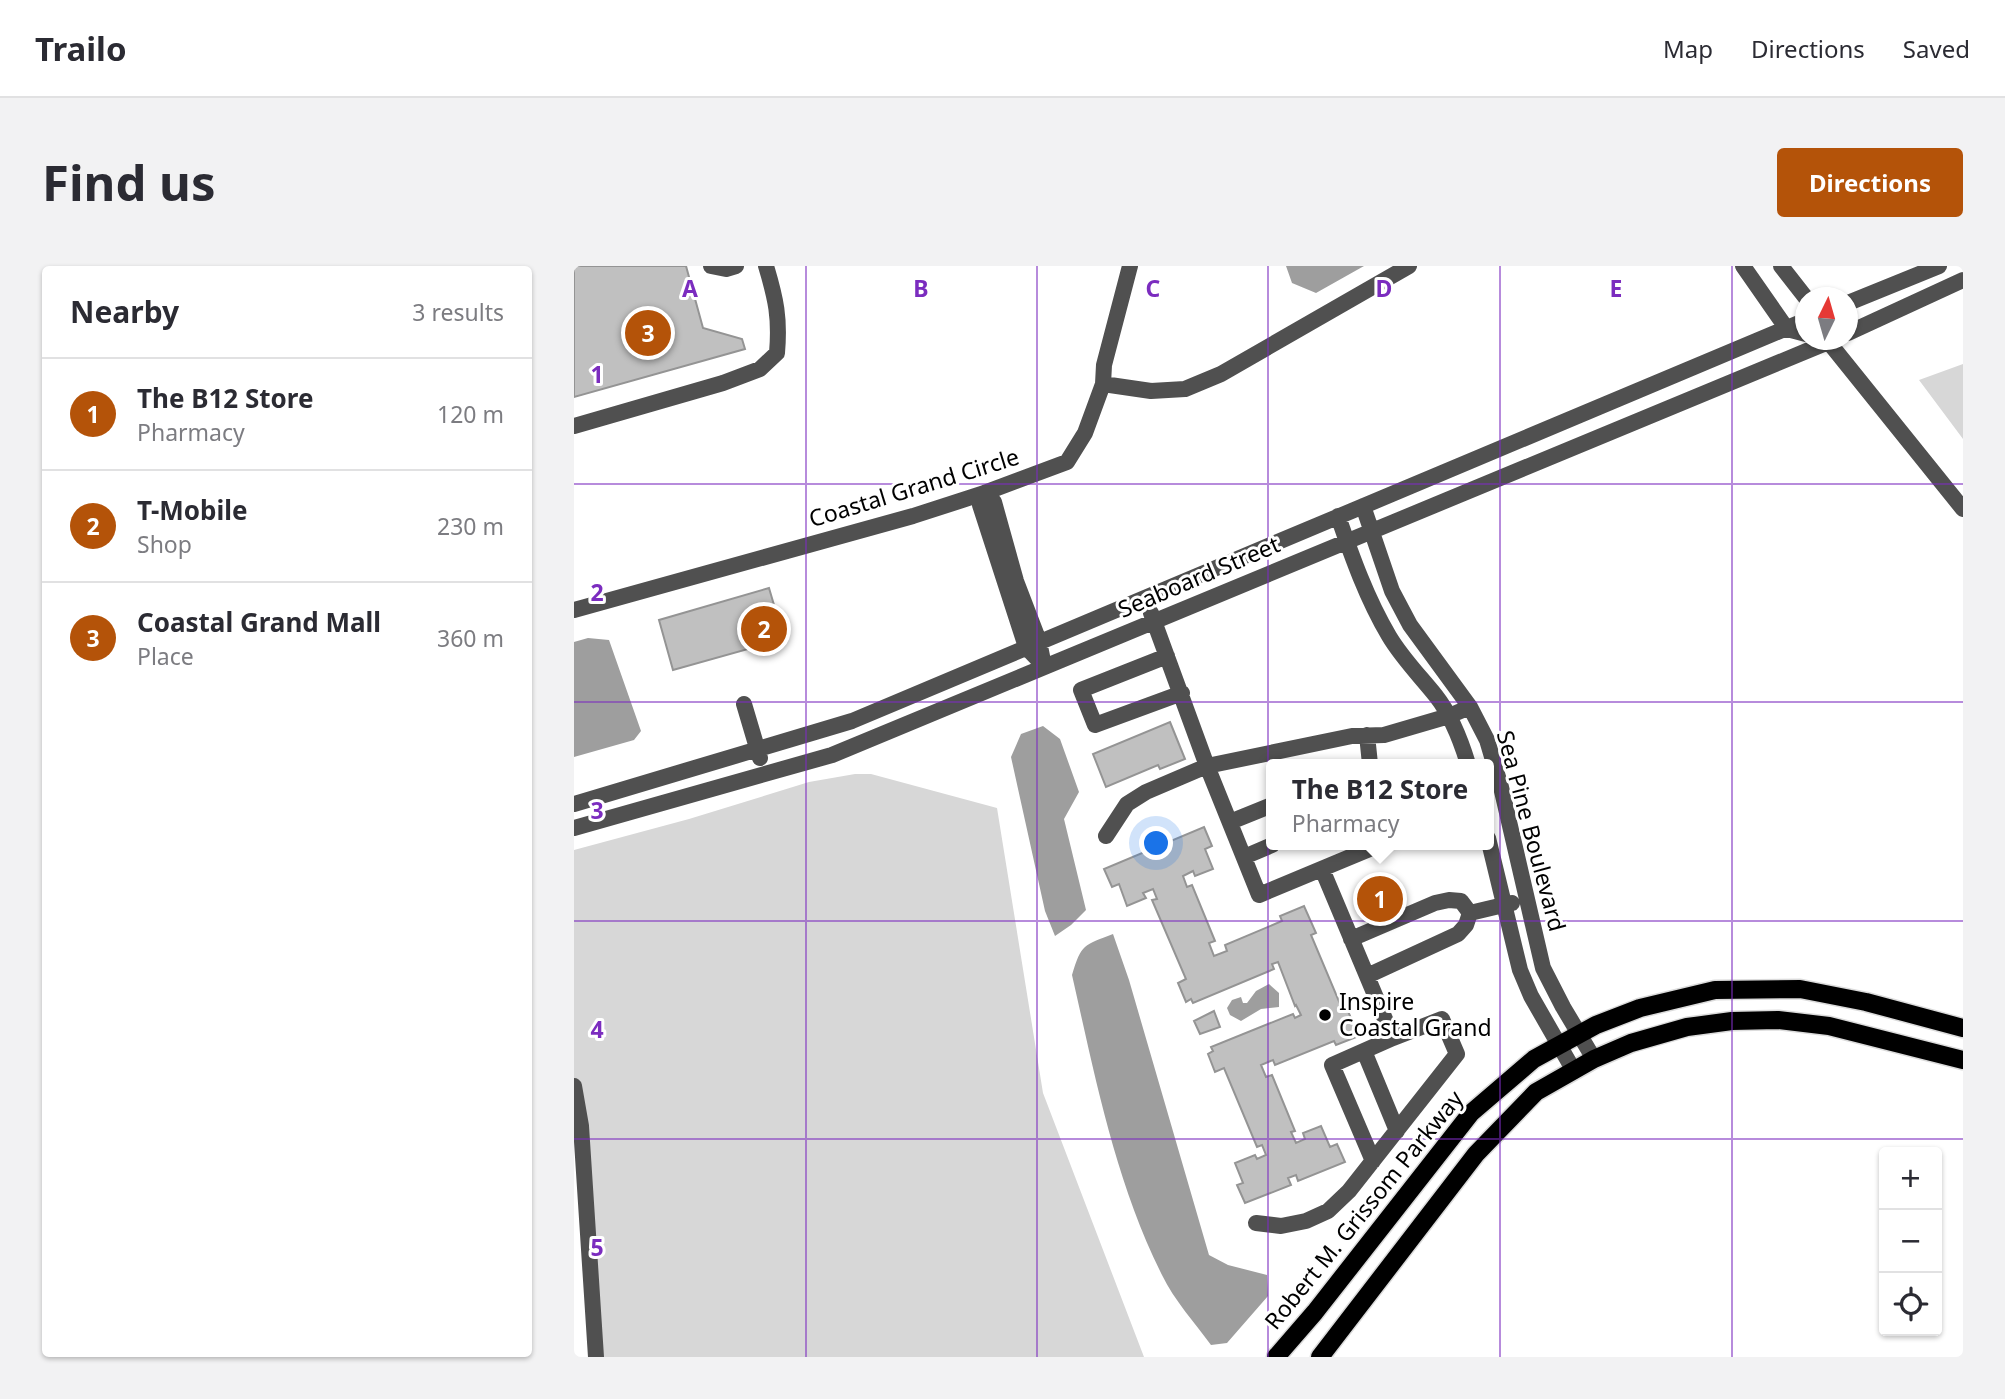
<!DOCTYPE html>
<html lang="en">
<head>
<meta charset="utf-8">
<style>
	body { margin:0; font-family:"Noto Sans",sans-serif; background:#f2f2f3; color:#2b2b33 }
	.controls { position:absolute; right:21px; bottom:21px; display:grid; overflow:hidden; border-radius:7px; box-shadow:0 2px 5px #0004 }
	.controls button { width:63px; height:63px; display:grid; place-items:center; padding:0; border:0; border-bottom:2px solid #e1e1e2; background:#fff; color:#2b2b33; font:35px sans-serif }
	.compass { position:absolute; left:1221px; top:21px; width:63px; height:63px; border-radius:50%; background:#fff; box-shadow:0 2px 5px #0004; rotate:5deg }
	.you { position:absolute; left:583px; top:578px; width:24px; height:24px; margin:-18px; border:5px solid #fff; border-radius:50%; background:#1a73e8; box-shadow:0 0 0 10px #1a73e833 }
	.badge { display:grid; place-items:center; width:46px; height:46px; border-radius:50%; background:#b45309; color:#fff; font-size:23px; font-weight:700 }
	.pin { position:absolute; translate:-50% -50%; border:4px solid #fff; box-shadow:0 2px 7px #0006 }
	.popup { position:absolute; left:692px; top:493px; width:228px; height:91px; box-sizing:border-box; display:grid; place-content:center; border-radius:7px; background:#fff; filter:drop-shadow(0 2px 5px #0005); font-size:23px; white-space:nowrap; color:#7c7c81 }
	.popup b { font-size:26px; color:#2b2b33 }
	.popup::after { content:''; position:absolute; left:50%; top:100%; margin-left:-14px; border:14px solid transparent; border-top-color:#fff }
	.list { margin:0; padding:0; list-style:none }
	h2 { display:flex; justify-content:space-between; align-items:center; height:91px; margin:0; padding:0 28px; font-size:30px }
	h2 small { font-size:23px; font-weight:400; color:#7c7c81 }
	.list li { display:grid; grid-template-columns:46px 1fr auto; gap:21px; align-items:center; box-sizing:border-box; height:112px; padding:0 28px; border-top:2px solid #e1e1e2 }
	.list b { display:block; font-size:26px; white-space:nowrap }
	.list p { margin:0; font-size:23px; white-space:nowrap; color:#7c7c81 }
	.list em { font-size:23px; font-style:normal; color:#7c7c81 }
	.icon { flex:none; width:38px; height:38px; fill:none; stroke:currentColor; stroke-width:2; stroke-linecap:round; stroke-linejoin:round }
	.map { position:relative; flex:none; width:1389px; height:1091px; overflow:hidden; border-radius:7px }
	header { display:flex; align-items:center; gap:42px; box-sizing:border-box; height:98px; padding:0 35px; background:#fff; border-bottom:2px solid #e1e1e2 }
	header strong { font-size:33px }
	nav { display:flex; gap:38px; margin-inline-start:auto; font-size:24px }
	.intro { display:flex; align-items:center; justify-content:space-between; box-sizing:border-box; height:168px; padding:0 42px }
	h1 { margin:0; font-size:49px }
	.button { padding:18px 32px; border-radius:7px; background:#b45309; color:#fff; font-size:24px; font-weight:700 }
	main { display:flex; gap:42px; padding:0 42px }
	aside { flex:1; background:#fff; border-radius:7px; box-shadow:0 2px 5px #0004 }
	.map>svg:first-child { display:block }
	.green { fill:#d7d7d7 }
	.water { fill:#9e9e9e }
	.building { fill:#c0c0c0; stroke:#949494; stroke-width:2 }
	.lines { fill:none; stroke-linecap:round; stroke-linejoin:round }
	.major-casing { stroke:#dbdbdb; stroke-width:21 }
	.minor { stroke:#505050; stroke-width:16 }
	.major { stroke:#000; stroke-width:18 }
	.grid { fill:none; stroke:#7b2cbf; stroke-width:2; stroke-opacity:0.55 }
	.poi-dot { fill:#000; stroke:#fff; stroke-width:2.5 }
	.labels { text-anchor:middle; stroke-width:6; stroke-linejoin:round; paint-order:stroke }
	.street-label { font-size:23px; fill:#000; stroke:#fff }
	.poi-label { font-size:23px; fill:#000; stroke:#fff; text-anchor:start }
	.grid-label { font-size:23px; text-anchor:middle; font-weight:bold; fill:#7b2cbf; stroke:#fff; stroke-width:6; stroke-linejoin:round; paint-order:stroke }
</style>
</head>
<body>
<header>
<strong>Trailo</strong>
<nav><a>Map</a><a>Directions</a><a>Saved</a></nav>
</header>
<div class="intro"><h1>Find us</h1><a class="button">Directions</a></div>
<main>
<aside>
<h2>Nearby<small>3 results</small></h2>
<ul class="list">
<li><span class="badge">1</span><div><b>The B12 Store</b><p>Pharmacy</p></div><em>120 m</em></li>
<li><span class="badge">2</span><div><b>T-Mobile</b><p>Shop</p></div><em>230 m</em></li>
<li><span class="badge">3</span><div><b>Coastal Grand Mall</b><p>Place</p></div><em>360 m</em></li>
</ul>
</aside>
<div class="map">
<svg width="1389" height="1091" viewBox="0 0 1389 1091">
	<rect width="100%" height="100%" fill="#fff"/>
	<path class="green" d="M1389 98V173L1345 114Z
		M281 508H297L423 542 469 827 570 1091H22L0 820V584L115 553 235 516Z"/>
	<path class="water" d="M712 0H790L742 27 718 17Z
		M14 372 35 374 67 465 60 474 0 491V376Z
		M469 460 486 473 505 526 490 553 512 644 497 659 481 670 471 645 437 491 447 468Z
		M539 668 555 714 635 989 654 999 693 1009 694 1030 653 1077 637 1079C621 1057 600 1034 588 1009 541 915 521 810 498 709 507 678 510 679 539 668Z
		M695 718 705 727V741L687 743 667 755 656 749 653 742 658 734 667 731 669 737H673L682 725Z"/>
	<path class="building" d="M0 0H112L129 62 168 73 171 83 0 131Z
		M195 322 210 373 99 404 85 354Z
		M596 456 611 493 586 503 584 499 532 521 519 488Z
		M630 561 638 580 631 583 639 603 621 610 619 605 609 610 613 621 618 619 641 675 635 677 640 690 653 685 651 679 708 655 706 650 730 640 742 667 737 669 769 745 773 743 785 770 762 779 760 775 701 799 699 794 687 799 692 811 698 809 721 865 717 866 722 877 731 873 729 867 747 860 756 881 763 878 771 896 724 915 722 909 714 912 717 919 671 937 663 919 669 917 661 897 681 889 683 893 692 889 688 879 683 881 650 802 641 806 634 788 639 785 637 781 719 748 721 752 727 749 722 739 721 740 704 696 698 698 700 703 619 737 617 733 612 736 604 717 612 713 578 634 583 633 579 623 569 627 572 632 553 640 545 618 538 621 530 603Z
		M640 745 646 761 626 768 620 755Z"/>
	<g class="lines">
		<g class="major-casing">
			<path id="major" d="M702 1091 741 1046 897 847 960 793 1022 759 1066 742 1141 724 1226 723 1292 736 1389 762
				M746 1091 902 888 962 826 1020 793 1057 777 1113 761 1158 755 1204 754 1255 760 1389 794"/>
		</g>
		<path class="minor" d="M137 0 152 3 162 0
			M1169 0 1213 63 1232 68
			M1207 0 1232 32
			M1274 37 1365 0
			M1274 67 1389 14
			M1253 74 1389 243
			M529 118 577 125 611 123 647 108 835 0
			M0 160 149 117 186 103 203 87C206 52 202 33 192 0
			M410 227 420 236 442 315 465 375 470 400 452 381 406 239Z
			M789 240 818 325 836 359 896 441 913 474 927 521 969 702 989 741 1020 793
			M764 250C778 291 793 333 815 370 828 392 846 410 862 430 877 449 887 475 894 498
			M0 344 339 250 410 227 493 196 511 167 529 118 530 99 556 0
			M577 347 633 500 778 470 810 469 875 450 896 441
			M593 390 507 424 521 459 608 427
			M170 438 186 492
			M793 469 796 498
			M0 538 278 455 1232 54
			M656 556 698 539
			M0 562 258 489 1259 74
			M532 570 553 538 572 526 633 500 685 629 805 579
			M914 572 946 704 957 730 1000 805
			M670 591 698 579
			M896 647 938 637
			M777 673 861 637 875 634 887 635 896 647
			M793 710 884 668 892 659 896 647
			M790 785 823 865
			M0 820 7 860 22 1091
			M799 895 758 799 819 772
			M682 957 707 960 732 955 754 945 775 925 883 788 868 753 819 772 748 603"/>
		<use href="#major" class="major"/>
	</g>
	<path class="grid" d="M232 0V1091M463 0V1091M694 0V1091M926 0V1091M1158 0V1091M0 218H1389M0 436H1389M0 655H1389M0 873H1389"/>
	<circle class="poi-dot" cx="751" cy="749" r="7"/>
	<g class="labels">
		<g class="street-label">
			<text transform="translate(340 222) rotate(-17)" y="8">Coastal Grand Circle</text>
			<text transform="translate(625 311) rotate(-23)" y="8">Seaboard Street</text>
			<text transform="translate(957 565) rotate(75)" y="8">Sea Pine Boulevard</text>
			<text transform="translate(790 944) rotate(-51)" y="8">Robert M. Grissom Parkway</text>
		</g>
		<g class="poi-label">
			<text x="765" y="744">Inspire<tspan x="765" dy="26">Coastal Grand</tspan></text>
		</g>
	</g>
	<g class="grid-label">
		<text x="116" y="31">A</text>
		<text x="347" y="31">B</text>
		<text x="579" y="31">C</text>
		<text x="810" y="31">D</text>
		<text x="1042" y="31">E</text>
		<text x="23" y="117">1</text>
		<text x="23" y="335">2</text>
		<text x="23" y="553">3</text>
		<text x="23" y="772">4</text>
		<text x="23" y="990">5</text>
	</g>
</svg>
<div class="controls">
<button>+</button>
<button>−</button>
<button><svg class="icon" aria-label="locate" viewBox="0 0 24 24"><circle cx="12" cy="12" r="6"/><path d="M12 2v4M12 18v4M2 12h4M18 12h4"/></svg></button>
</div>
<svg class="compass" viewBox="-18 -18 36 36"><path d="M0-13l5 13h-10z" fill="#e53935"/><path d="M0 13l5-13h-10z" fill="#7c7c81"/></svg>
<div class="you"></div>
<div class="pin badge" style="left:806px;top:633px">1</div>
<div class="popup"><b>The B12 Store</b>Pharmacy</div>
<div class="pin badge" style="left:190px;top:363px">2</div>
<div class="pin badge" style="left:74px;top:67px">3</div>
</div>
</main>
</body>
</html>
